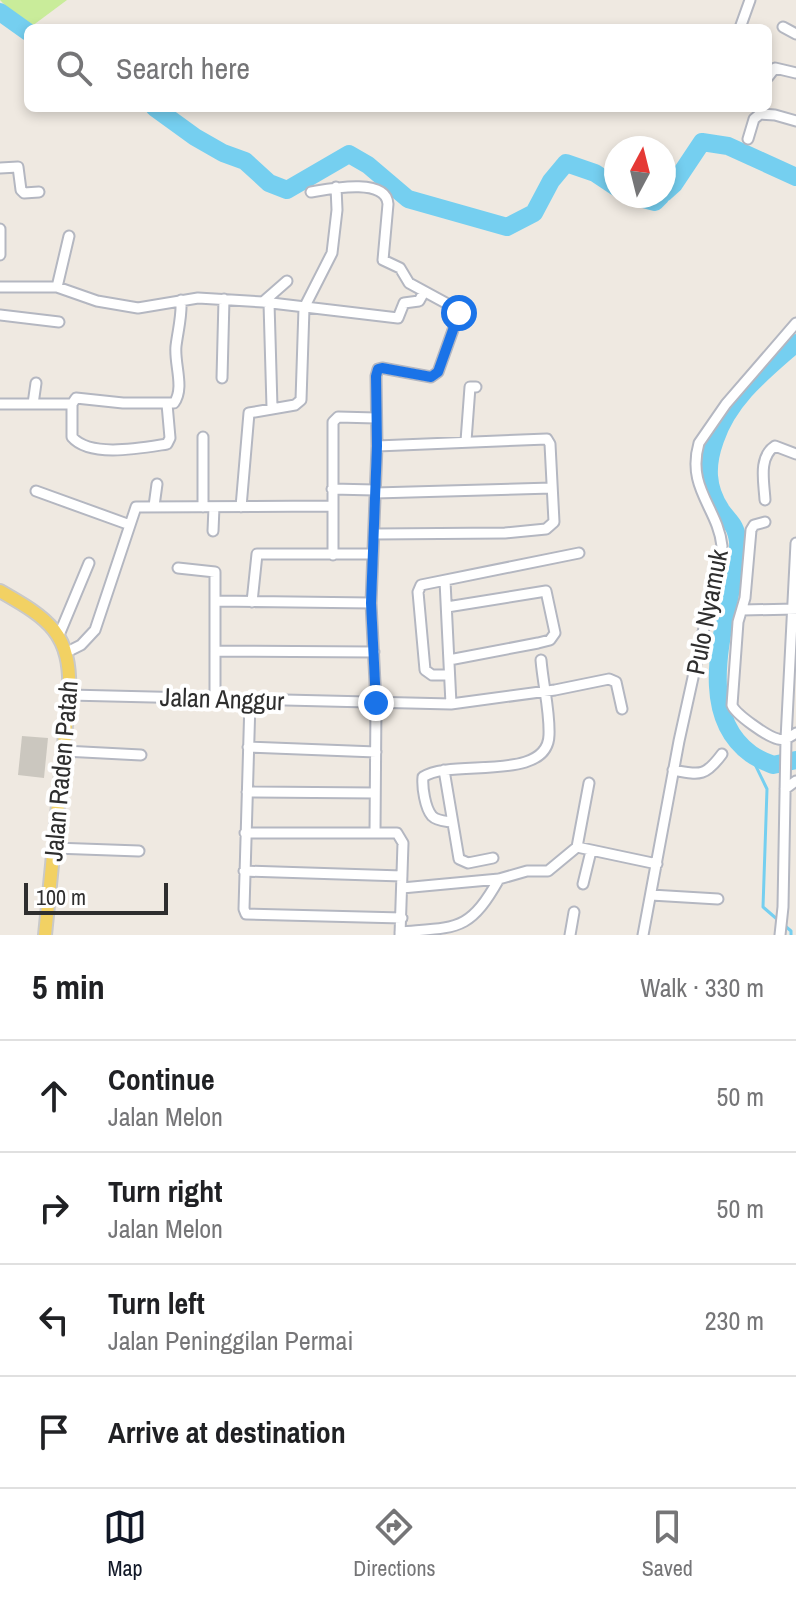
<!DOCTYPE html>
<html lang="en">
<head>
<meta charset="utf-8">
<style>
	body { margin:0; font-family:"Archivo Narrow",sans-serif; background:#f2f2f2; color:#202124 }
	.compass { position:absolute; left:604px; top:136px; width:72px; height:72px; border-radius:50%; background:#fff; box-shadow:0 4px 12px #0003; rotate:7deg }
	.scale { position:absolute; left:24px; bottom:20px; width:144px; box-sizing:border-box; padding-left:8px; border:4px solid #2e2e2e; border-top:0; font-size:22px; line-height:28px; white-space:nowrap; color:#2e2e2e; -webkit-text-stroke:6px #fff; paint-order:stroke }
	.stop { position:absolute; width:24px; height:24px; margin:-18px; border:6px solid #1a73e8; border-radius:50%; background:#fff }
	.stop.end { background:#1a73e8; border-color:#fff; box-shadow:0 2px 8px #0008 }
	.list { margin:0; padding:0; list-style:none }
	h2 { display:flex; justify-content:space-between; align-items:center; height:104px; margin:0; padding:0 32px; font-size:34px }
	h2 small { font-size:26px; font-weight:400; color:#757577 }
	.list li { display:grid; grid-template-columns:52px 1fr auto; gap:24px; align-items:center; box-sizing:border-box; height:112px; padding:0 32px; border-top:2px solid #e0e0e0 }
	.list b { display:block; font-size:30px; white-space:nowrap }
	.list p { margin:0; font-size:26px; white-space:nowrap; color:#757577 }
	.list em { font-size:26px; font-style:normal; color:#757577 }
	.icon { flex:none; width:44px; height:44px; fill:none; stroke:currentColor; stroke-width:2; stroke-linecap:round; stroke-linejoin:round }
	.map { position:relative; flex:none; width:796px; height:935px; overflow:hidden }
	.search { position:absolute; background:#fff; box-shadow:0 4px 12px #0003; left:24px; right:24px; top:24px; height:88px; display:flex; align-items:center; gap:20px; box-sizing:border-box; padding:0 28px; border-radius:12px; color:#757577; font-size:30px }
	.sheet { height:552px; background:#fff }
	nav { display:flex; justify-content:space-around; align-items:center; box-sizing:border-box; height:112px; border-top:2px solid #e0e0e0; background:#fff; font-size:22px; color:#757577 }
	nav a { display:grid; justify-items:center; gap:4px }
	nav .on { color:#111827 }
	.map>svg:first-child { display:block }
	.pitch { fill:#c9ec9a }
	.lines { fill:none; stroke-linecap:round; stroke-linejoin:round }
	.stream { stroke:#75cff0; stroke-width:3 }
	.river { stroke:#75cff0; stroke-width:18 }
	.building { fill:#cbc7bf }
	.minor-casing { stroke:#b4b7c1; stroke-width:13 }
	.major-casing { stroke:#c9c9c9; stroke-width:16 }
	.minor { stroke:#fff; stroke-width:9 }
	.major { stroke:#f2d163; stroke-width:12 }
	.route { stroke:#1a73e8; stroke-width:10 }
	.labels { text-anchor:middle; stroke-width:8; stroke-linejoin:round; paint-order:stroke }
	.street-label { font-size:26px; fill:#2e2e2e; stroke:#fff }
</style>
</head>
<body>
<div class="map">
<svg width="796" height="935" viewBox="0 0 796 935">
	<rect width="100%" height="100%" fill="#efe9e1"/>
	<path class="pitch" d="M0 0H67L28 29Z"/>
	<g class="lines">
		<path class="stream" d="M750 754 767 789 763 907 778 920
			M784 925 791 931V935"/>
		<path class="river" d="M0 12 28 32
			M155 108 195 137 223 153 245 161 269 183 287 190 349 154 368 165 408 199 507 227 534 213 551 181 566 163 595 173 616 187
			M664 193 674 184 702 142 728 146 796 177
			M632 196 655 202 661 196
			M796 343C764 371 729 398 715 440 706 465 706 487 721 510 730 523 735 523 738 541 739 556 735 574 731 589 721 641 699 716 751 754 758 759 766 762 773 765L796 760"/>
	</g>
	<path class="building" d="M22 736 48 738 44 778 18 775Z"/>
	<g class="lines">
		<g class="minor-casing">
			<path id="minor" d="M783 27 796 34
				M740 28 750 0
				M768 77 775 68 796 73
				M748 139 754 119 760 114 775 115 796 121
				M0 168 18 167 21 190 24 193 39 192
				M311 192C329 189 386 177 388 204L383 260 400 268 409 283 455 308 459 313 438 372 431 377 382 368 378 369 376 376 377 446 371 603 376 703 375 832
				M0 229V255
				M0 287H57L97 301 138 308 198 298 263 302 287 281
				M57 287 69 236
				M263 302 398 318 404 303 419 301 424 292
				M269 303 272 407
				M0 315 59 322
				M222 378 224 299
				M0 404H72L76 398 123 403H174C185 388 174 364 176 346 178 330 182 316 181 300
				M33 404 36 383
				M72 404V437C90 458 141 448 167 444L170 438 167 404
				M203 437V507
				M466 441 470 387H476
				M332 489 375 490
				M36 491 130 525
				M375 493 552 488
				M765 500C764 482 758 457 775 446L796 454
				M154 506 157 484
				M241 507 249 413 295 405 301 400 304 308 332 253 337 210 336 187
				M765 522 754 525 751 530 745 598 738 622 732 705C735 714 768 737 778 739 785 741 791 736 796 733
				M213 531 214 507
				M375 534 505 533 546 529 554 522 550 444 547 439 377 446
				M333 555V422L338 417 376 418
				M178 568 215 572V699
				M445 581 451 704
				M217 601 371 603
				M252 602 257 554H371
				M447 607 546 591 555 633 550 640 538 643 449 660
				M742 610 796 609
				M59 635 89 563
				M215 651 374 652
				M67 652 81 645 95 630 136 507 331 506
				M449 675H432L425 670 418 592 421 585 579 553
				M69 695 451 704 555 690 609 679 616 682 622 709
				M250 701 244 909 246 914 402 918
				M248 747 376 752
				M64 751 141 755
				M444 770 459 859 468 863 493 858
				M673 770C700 775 705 777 722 754
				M785 789 796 781
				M247 792 375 793
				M451 822C445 821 437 821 432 816 425 808 422 787 423 777 451 758 548 783 549 735 550 711 543 685 541 660
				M245 833H397L403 843 400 935
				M577 847 589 783
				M54 848 139 851
				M244 871 402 876
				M583 884 591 851
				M402 888 499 879 527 871H548L577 847 657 864
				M651 895 718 899
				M400 932C458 927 469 932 499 879
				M570 935 574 912
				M643 935 679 741 722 546C718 508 686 488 699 443L726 404 796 323
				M780 935 783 907 786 739 796 543"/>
		</g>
		<g class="major-casing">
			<path id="major" d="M0 591C49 619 72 633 69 695L45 935"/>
		</g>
		<use href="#minor" class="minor"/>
		<use href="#major" class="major"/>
	</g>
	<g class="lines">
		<path class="route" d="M376 703 371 603 377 446 376 376 378 369 382 368 431 377 438 372 459 313"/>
	</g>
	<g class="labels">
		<g class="street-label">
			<text transform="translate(707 612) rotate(-79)" y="9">Pulo Nyamuk</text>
			<text transform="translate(222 699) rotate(2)" y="9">Jalan Anggur</text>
			<text transform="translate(61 771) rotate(-85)" y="9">Jalan Raden Patah</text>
		</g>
	</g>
</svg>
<svg class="compass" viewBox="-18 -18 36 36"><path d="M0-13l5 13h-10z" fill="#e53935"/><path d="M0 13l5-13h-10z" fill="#757577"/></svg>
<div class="scale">100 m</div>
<div class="stop" style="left:459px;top:313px"></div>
<div class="stop end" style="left:376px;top:703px"></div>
<div class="search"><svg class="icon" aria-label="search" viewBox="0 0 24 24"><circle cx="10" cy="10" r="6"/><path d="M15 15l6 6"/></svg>Search here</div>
</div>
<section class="sheet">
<h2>5 min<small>Walk · 330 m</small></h2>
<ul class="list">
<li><svg class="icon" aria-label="ahead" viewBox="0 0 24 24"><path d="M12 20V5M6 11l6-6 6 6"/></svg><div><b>Continue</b><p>Jalan Melon</p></div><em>50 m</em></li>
<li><svg class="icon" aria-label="right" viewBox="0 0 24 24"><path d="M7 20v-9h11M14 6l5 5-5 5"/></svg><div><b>Turn right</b><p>Jalan Melon</p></div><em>50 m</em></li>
<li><svg class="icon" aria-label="left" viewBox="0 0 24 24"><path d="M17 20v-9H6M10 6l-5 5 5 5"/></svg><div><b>Turn left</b><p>Jalan Peninggilan Permai</p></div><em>230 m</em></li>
<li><svg class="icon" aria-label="arrive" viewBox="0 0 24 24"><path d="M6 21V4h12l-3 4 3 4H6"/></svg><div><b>Arrive at destination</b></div></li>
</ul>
</section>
<nav>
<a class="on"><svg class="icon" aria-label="map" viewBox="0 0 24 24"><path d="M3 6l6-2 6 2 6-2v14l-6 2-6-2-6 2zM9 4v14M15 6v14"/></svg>Map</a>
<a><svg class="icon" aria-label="directions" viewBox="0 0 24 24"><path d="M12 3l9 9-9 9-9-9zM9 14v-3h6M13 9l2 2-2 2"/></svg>Directions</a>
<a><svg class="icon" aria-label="saved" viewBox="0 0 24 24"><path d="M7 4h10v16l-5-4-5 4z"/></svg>Saved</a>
</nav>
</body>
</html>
